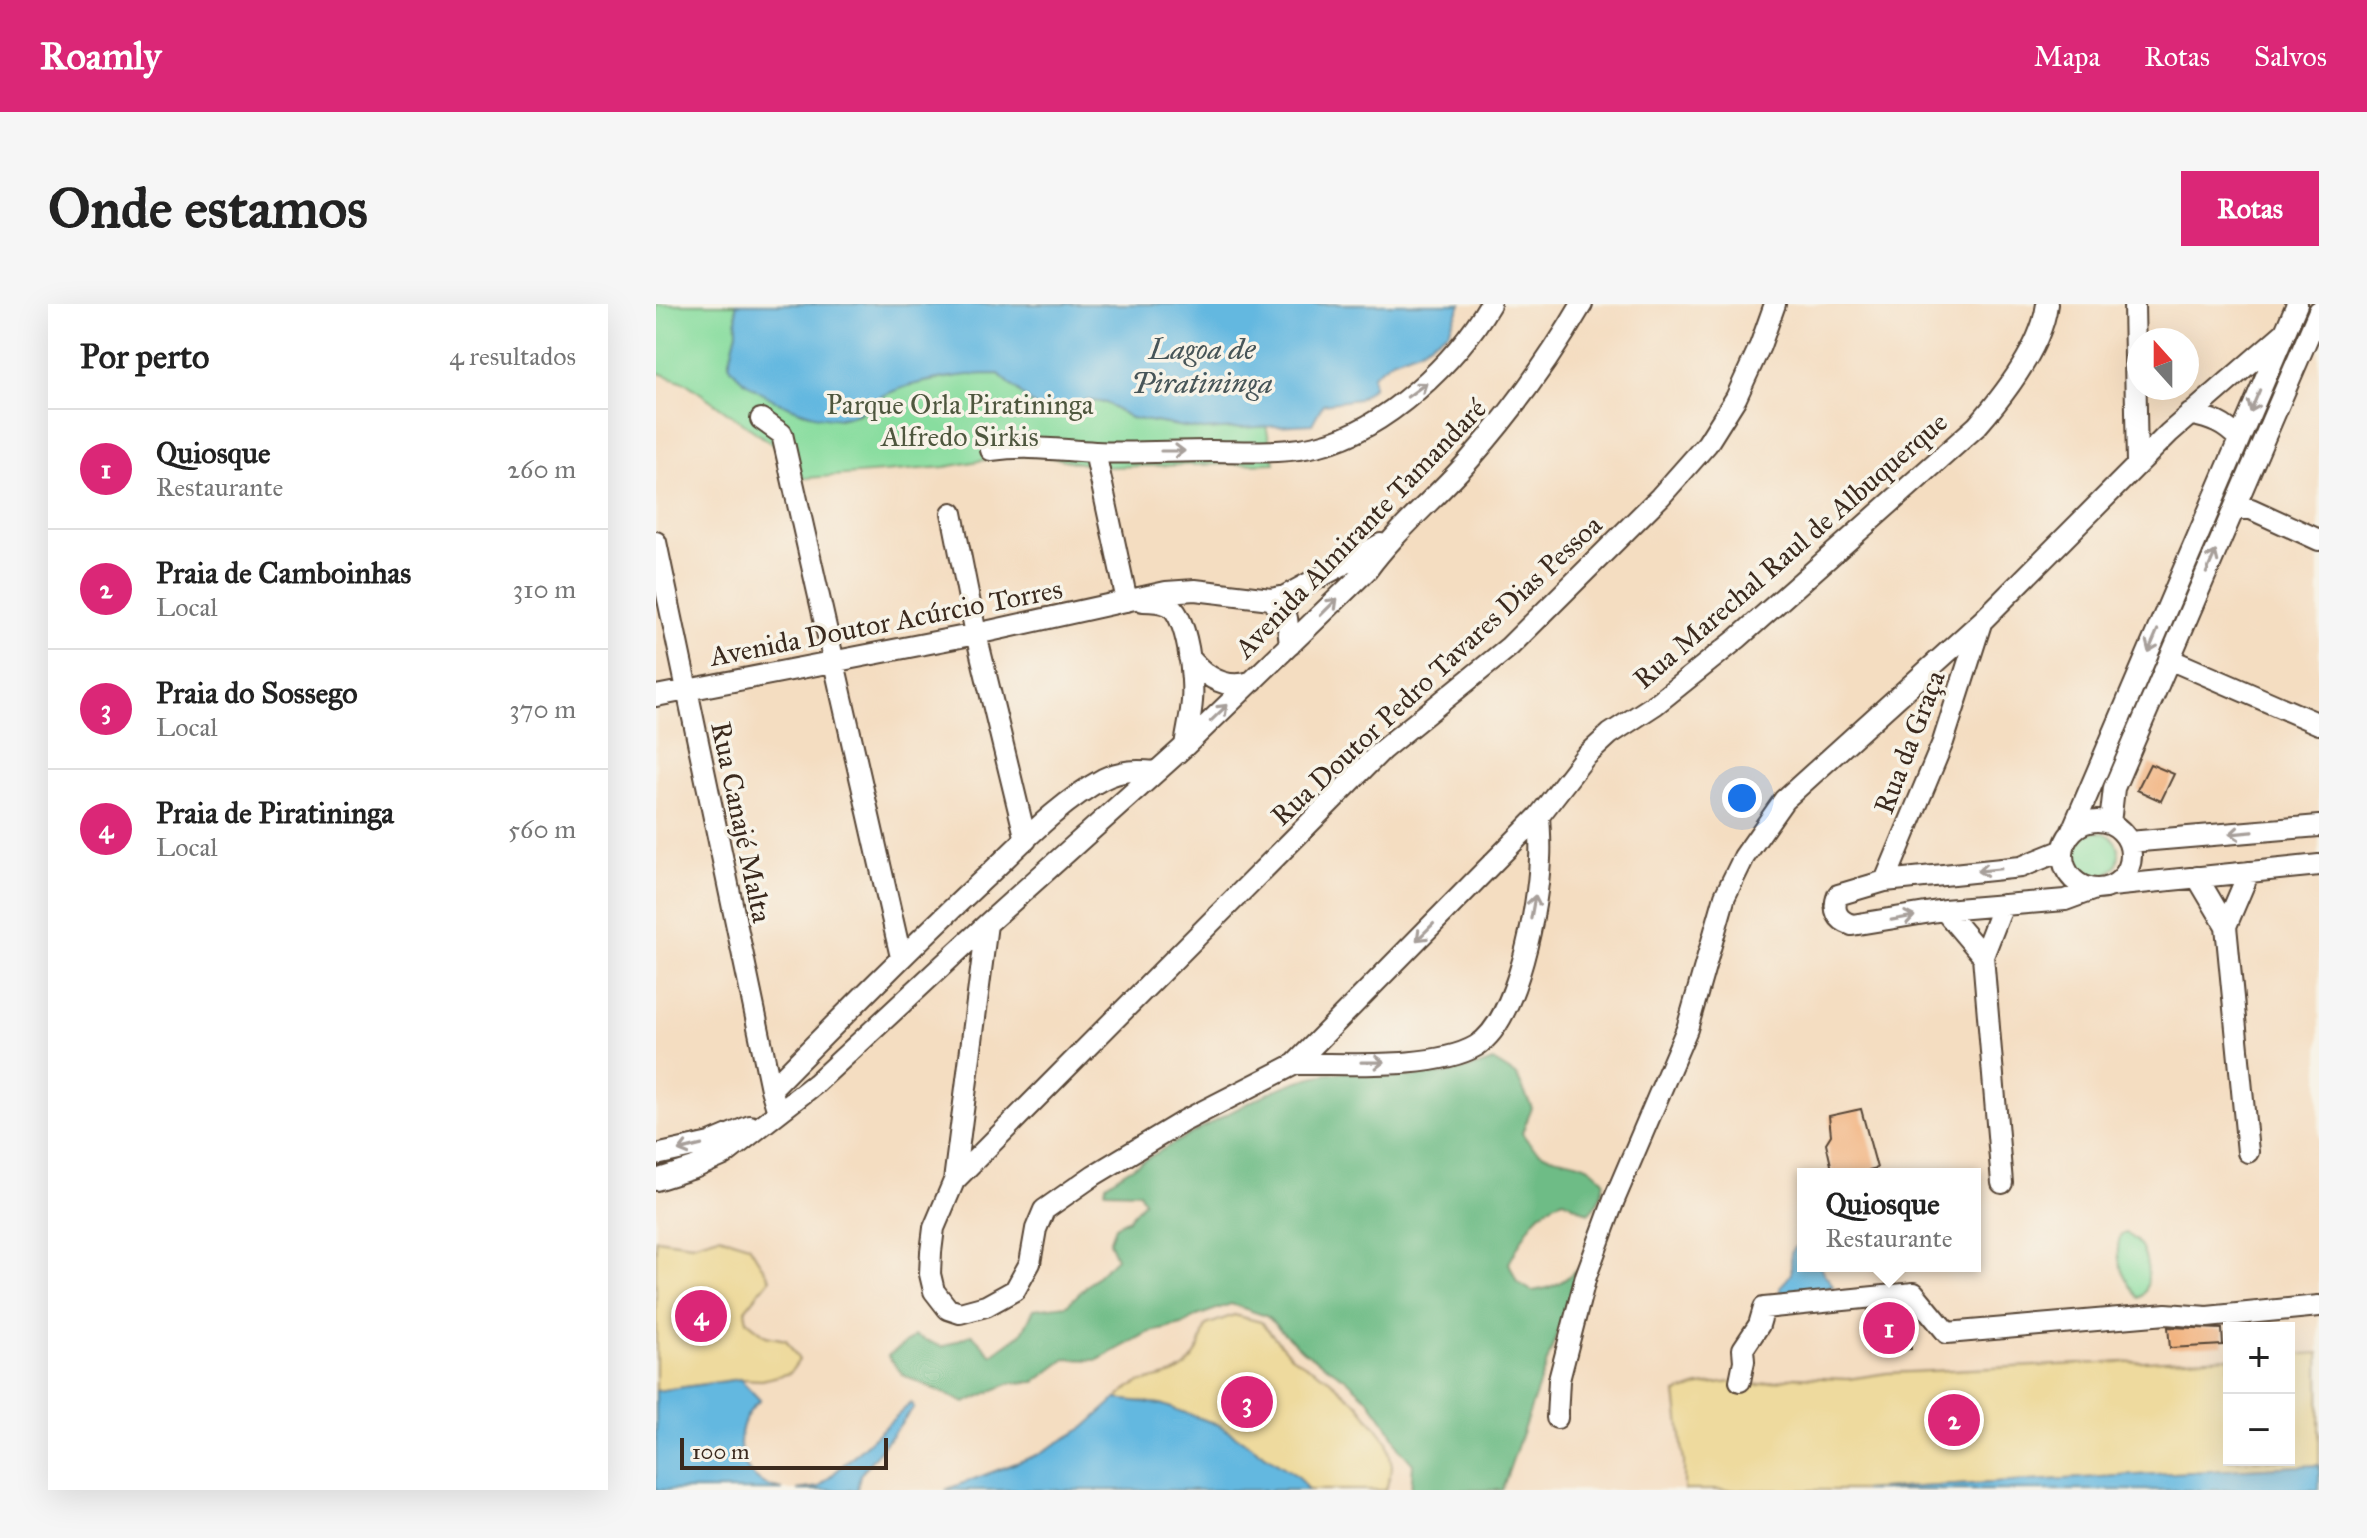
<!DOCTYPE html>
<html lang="pt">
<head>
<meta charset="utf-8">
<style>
	body { margin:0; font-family:"IM FELL Great Primer",serif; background:#f6f6f6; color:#222 }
	.controls { position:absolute; right:24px; bottom:24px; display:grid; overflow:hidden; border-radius:0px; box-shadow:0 8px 32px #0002 }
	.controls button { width:72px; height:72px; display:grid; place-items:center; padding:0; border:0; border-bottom:2px solid #e0e0e0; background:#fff; color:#222; font:40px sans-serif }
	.compass { position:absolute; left:1471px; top:24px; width:72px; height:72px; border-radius:50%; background:#fff; box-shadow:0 8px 32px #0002; rotate:339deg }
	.scale { position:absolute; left:24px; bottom:20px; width:208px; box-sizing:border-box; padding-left:8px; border:4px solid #3b2a1e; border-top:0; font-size:22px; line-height:28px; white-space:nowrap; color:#3b2a1e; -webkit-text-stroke:6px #f7f3e8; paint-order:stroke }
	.you { position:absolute; left:1086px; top:494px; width:28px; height:28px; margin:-20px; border:6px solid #fff; border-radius:50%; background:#1a73e8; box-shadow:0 0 0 12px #1a73e833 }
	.badge { display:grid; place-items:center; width:52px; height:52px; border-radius:50%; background:#db2777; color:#fff; font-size:26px; font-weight:700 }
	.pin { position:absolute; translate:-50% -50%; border:4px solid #fff; box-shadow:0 2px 8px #0006 }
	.popup { position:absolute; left:1141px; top:864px; width:184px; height:104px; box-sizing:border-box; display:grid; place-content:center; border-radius:0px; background:#fff; filter:drop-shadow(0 2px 6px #0005); font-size:26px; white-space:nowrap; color:#767676 }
	.popup b { font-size:30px; color:#222 }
	.popup::after { content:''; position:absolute; left:50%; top:100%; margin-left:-16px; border:16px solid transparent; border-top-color:#fff }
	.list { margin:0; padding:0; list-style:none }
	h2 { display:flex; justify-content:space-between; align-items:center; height:104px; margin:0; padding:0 32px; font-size:34px }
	h2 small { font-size:26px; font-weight:400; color:#767676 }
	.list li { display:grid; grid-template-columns:52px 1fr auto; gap:24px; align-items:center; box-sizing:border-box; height:120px; padding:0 32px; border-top:2px solid #e0e0e0 }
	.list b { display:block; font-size:30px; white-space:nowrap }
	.list p { margin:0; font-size:26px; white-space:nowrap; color:#767676 }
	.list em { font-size:26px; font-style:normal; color:#767676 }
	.map { position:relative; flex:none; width:1663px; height:1186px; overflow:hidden; border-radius:0px }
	header { display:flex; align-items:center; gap:48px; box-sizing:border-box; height:112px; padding:0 40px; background:#db2777; color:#fff }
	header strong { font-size:38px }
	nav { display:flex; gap:44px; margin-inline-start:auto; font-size:28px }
	.intro { display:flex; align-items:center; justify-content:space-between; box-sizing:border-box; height:192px; padding:0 48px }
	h1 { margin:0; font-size:56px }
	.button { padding:20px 36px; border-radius:0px; background:#db2777; color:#fff; font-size:28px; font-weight:700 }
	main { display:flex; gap:48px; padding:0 48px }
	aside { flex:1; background:#fff; border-radius:0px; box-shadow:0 8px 32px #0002 }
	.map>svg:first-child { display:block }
	.green { fill:#88dd9f; stroke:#62845e; stroke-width:2 }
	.forest { fill:#6ebc86; stroke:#547352; stroke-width:2 }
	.sand { fill:#eeda9e; stroke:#94825e; stroke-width:2 }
	.water { fill:#64b8e0; stroke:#50717f; stroke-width:2 }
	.building { fill:#f2b380 }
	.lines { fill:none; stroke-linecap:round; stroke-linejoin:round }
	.minor-casing { stroke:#574536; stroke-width:24 }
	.minor { stroke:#fff; stroke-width:20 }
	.oneway { stroke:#a79f9a }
	.labels { text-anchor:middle; stroke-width:7; stroke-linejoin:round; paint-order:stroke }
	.park-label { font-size:28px; fill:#4e573e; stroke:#f7f3e8 }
	.street-label { font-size:28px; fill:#3b2a1e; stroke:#f7f3e8 }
	.water-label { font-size:30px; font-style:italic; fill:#475558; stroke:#f7f3e8 }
</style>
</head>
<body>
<header>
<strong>Roamly</strong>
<nav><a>Mapa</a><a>Rotas</a><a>Salvos</a></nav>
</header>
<div class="intro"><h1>Onde estamos</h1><a class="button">Rotas</a></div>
<main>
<aside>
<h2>Por perto<small>4 resultados</small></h2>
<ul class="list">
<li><span class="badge">1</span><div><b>Quiosque</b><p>Restaurante</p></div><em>260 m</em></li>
<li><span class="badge">2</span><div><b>Praia de Camboinhas</b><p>Local</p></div><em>310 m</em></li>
<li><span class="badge">3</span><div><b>Praia do Sossego</b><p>Local</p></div><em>370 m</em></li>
<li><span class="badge">4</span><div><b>Praia de Piratininga</b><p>Local</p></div><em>560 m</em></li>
</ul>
</aside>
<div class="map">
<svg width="1663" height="1186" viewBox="0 0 1663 1186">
	<rect width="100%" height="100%" fill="#f7f3e8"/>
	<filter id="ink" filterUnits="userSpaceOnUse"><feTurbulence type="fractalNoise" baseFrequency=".0125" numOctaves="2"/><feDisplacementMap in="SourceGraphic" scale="16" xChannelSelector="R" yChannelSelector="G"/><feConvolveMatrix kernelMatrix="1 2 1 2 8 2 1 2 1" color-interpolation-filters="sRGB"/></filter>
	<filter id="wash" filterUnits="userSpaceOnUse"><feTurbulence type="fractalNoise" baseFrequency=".006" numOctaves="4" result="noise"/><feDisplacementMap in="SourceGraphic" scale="32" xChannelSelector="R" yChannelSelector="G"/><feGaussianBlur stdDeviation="1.8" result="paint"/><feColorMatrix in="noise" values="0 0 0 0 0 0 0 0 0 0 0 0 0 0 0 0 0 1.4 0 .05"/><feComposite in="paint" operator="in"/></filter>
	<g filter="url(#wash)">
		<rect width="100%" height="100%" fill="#f4ddc1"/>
		<path class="green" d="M0 0H80L81 28 73 60 146 108 183 115 203 110 220 95 248 82 311 70H343L384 107 393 111 430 96 450 99 475 114 547 126 610 122 619 159 443 163 389 152H351L289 163 127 176 119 142 30 79 0 68Z
			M1419 550a22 22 0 1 1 44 0a22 22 0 1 1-44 0Z
			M1470 929C1476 933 1482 937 1485 943 1492 956 1497 986 1483 994 1469 978 1456 951 1465 931Z"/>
		<path class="forest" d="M837 757 861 772 876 804 866 829C887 862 907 849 933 863 938 866 943 872 948 876 946 890 944 899 932 909L908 896C877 905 868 933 853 959L861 978 876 987C893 985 908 979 919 966L918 981 846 1186H755L757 1160 744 1145 734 1125 713 1096 689 1074 647 1047 610 1012 575 1000 541 1012 526 1021 491 1029 442 1056 410 1055 379 1078 354 1079 309 1099 247 1071 232 1052 259 1032 287 1043 316 1030 336 1051 366 1029 378 1005 411 1001 460 954 453 938 459 922 473 915 488 897 483 888 449 887 450 880C479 860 509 844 540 827 587 802 638 769 693 768 703 768 713 772 723 772 763 774 800 771 837 757Z"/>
		<path class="sand" d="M63 932 93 941 114 975 89 1006 91 1017 110 1032 130 1036 143 1056 134 1069 106 1076 83 1075 0 1087V935L36 940Z
			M578 1011 605 1018 635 1052 673 1075 702 1100 731 1137 736 1162 730 1186H652L641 1172 563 1121 504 1100 461 1095C485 1065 517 1085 539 1051 544 1043 547 1030 550 1021Z
			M1663 1049V1161L1207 1186H1028V1159L1020 1089 1043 1082 1084 1077 1102 1081 1139 1073 1192 1075 1231 1069 1573 1053V1156H1633V1051Z"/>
		<path class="water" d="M80 0H805L793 27 763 46 736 56 717 71V83L702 95 667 100 656 120 547 126 475 114 450 99 430 96 393 111 384 107 343 70C304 70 264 75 228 91 213 98 204 112 186 114 157 118 86 86 73 60L81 28Z
			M1147 933V962H1165C1165 971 1175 974 1177 983L1124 991V984L1135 970V949Z
			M84 1075 104 1096C71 1125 79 1179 127 1186H0V1087Z
			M460 1095 504 1100 563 1121 641 1172 652 1186H289L381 1151 429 1123Z
			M255 1099 258 1103 204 1171 201 1186H141L163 1183Z
			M1663 1161V1186H1207Z"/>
		<g id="blocks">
			<path class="building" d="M1494 460 1518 470 1505 497 1481 486Z
				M1205 805 1221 864 1213 866 1214 870H1177L1170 839 1175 831 1173 812Z
				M1250 1003 1255 1045 1216 1049 1212 1007Z
				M1512 1023 1566 1025 1567 1041 1514 1044Z"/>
		</g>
	</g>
	<g filter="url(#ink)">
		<use href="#blocks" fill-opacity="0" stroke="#574536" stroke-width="2"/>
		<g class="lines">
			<g class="minor-casing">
				<path id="minor" d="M1478 0 1481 160
					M1534 110C1556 115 1568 119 1583 135
					M105 115 126 130 245 653
					M335 146C374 141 401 146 439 148 477 150 516 147 555 147 590 147 629 150 664 141 730 125 800 58 834 0
					M439 148 471 297
					M1578 205H1595L1663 236
					M296 209 320 330 370 536
					M0 238 115 785 122 808
					M615 295 631 314 634 341
					M487 297C495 297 504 297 512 301 532 310 538 377 536 397 535 412 531 427 529 442
					M533 353C550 374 571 387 597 377
					M1513 355 1663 420
					M0 392 320 330 510 288 539 286 615 295 629 292 725 240
					M1407 551a34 34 0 1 1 68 0a34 34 0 1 1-68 0Z
					M1454 519 1458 484 1663 7
					M1415 529 1641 0
					M1473 538 1663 522
					M1407 546 1365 563 1229 577 1182 591C1176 606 1181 616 1196 621L1288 606 1409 596 1439 585
					M1541 573 1570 622 1592 848
					M1229 577 1287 438 1325 319
					M1455 582 1663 561
					M1288 606 1327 652
					M331 620 298 877 278 924 275 948 274 970 278 987 292 1005 304 1009 330 1002 359 986 374 959 380 925 388 906 438 871 528 817 639 760 883 512 928 454 954 430 1000 400 1081 335 1321 122C1348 91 1386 42 1391 0
					M1570 622 1593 568
					M639 760C687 759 779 766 820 742 862 717 882 602 884 555 885 541 884 527 883 512
					M115 785C186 713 257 641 331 572 366 539 404 498 447 475 465 466 481 466 500 468
					M0 851 54 839 94 822
					M0 876 38 864 68 851 159 780 331 620 529 442 711 266C742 224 781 193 815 154 857 106 894 55 926 0
					M298 877 726 446 853 343 1004 193 1051 140 1080 94 1104 42 1119 0
					M1346 879 1327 652 1347 601
					M1084 1077 1088 1057 1087 1045 1103 1021 1108 1004 1258 989 1291 1029 1510 1010 1551 1013 1663 1002
					M901 1114 903 1076 930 972 958 896 1031 725 1069 592 1088 553 1128 496 1326 317 1513 129 1628 29"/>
			</g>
			<use href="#minor" class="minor"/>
		</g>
		<defs><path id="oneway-shaft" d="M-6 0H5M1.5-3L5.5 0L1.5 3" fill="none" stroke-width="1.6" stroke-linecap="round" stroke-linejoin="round" transform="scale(2)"/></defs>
		<g class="oneway">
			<use href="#oneway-shaft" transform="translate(761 86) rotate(-36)"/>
			<use href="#oneway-shaft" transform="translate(1599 97) rotate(113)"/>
			<use href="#oneway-shaft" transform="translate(517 147)"/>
			<use href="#oneway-shaft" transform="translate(1555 258) rotate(-67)"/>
			<use href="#oneway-shaft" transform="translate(673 303) rotate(-45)"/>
			<use href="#oneway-shaft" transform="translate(1497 337) rotate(113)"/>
			<use href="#oneway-shaft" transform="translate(563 409) rotate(-44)"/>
			<use href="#oneway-shaft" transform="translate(1585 529) rotate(175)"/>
			<use href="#oneway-shaft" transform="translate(1333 566) rotate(174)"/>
			<use href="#oneway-shaft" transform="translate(877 603) rotate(-80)"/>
			<use href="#oneway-shaft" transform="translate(1247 614) rotate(-10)"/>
			<use href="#oneway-shaft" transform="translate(769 628) rotate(135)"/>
			<use href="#oneway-shaft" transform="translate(717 758) rotate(-1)"/>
			<use href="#oneway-shaft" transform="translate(34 844) rotate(166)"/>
		</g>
	</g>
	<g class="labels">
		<g class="park-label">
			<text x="304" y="110">Parque Orla Piratininga<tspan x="304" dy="32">Alfredo Sirkis</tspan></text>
		</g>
		<g class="street-label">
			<text transform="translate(704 224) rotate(-46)" y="10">Avenida Almirante Tamandaré</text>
			<text transform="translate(1134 246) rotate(-41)" y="10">Rua Marechal Raul de Albuquerque</text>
			<text transform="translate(230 318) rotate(-11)" y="10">Avenida Doutor Acúrcio Torres</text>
			<text transform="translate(780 366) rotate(-43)" y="10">Rua Doutor Pedro Tavares Dias Pessoa</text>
			<text transform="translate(1253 438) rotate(-69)" y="10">Rua da Graça</text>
			<text transform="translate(86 518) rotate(78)" y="10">Rua Canajé Malta</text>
		</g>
		<g class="water-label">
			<text x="546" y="55">Lagoa de<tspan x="546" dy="34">Piratininga</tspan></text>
		</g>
	</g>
</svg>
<div class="controls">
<button>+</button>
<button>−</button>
</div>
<svg class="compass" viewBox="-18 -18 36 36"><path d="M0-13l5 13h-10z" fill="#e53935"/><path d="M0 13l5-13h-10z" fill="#767676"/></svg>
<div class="scale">100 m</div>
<div class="you"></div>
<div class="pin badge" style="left:1233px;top:1024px">1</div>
<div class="popup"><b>Quiosque</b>Restaurante</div>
<div class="pin badge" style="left:1298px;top:1116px">2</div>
<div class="pin badge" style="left:591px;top:1098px">3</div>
<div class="pin badge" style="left:45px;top:1012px">4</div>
</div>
</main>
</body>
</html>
